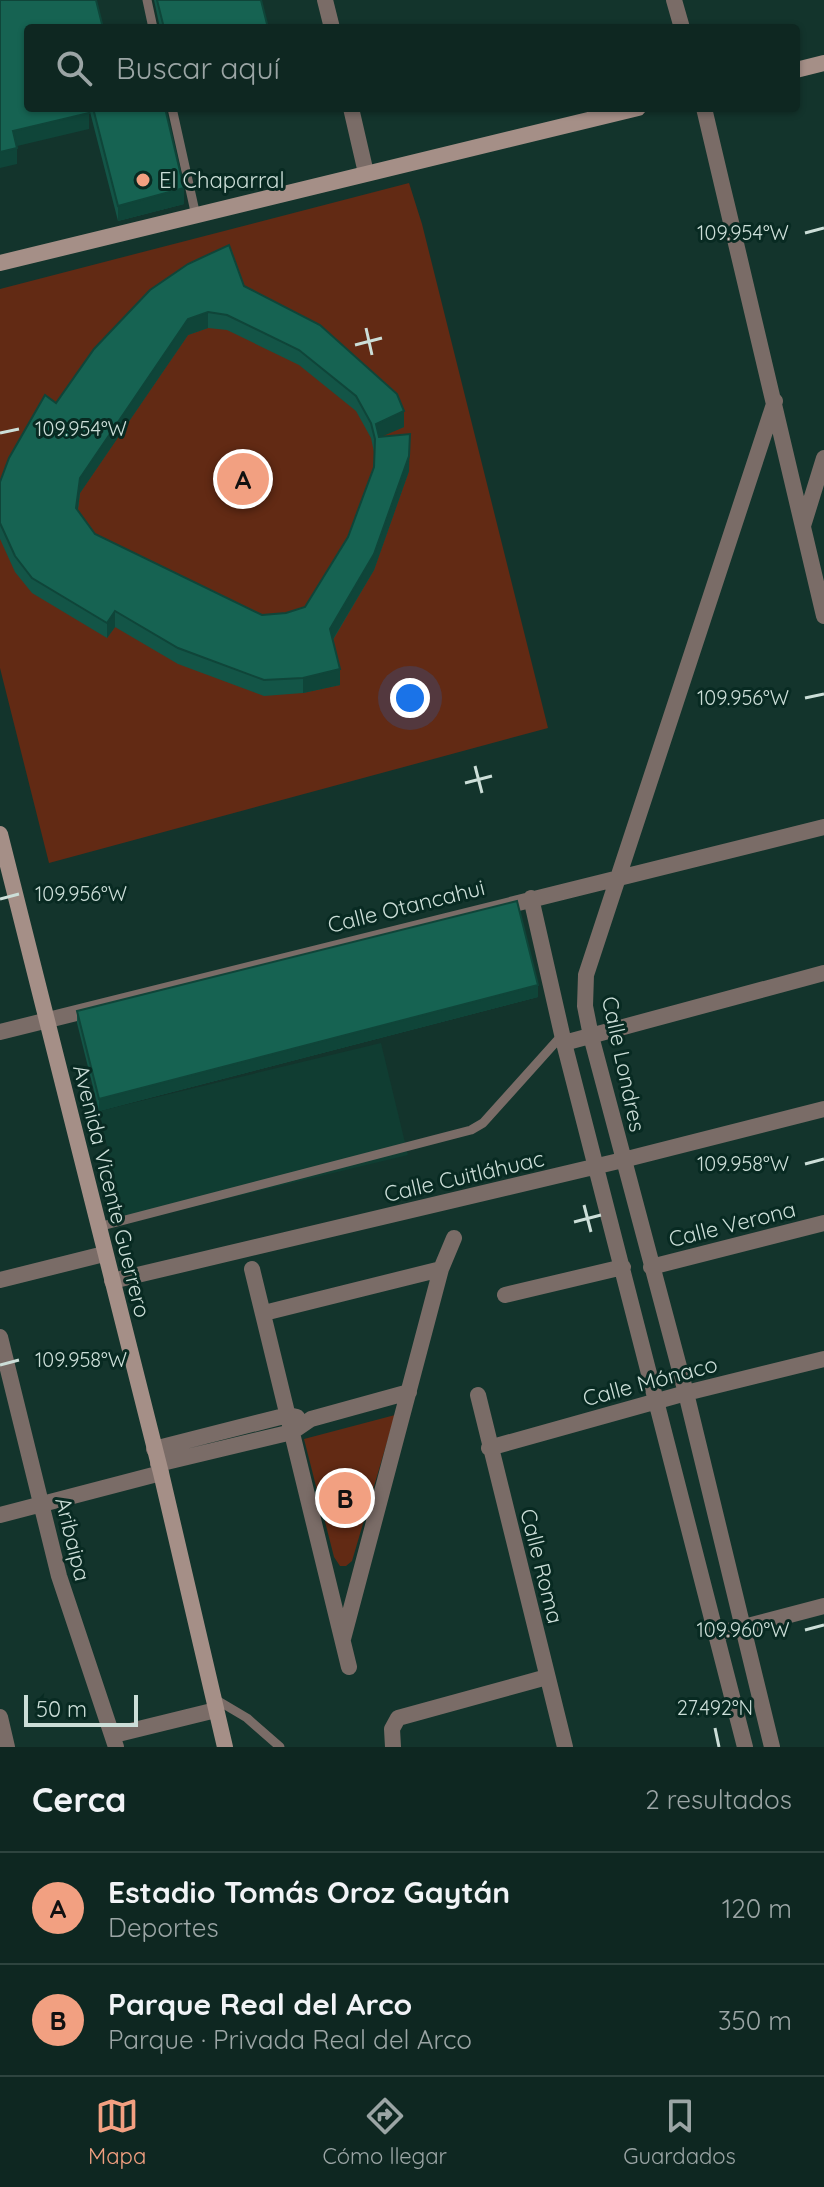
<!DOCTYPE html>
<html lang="es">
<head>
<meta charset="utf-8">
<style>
	body { margin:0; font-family:Quicksand,sans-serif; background:#172f2a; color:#f1f3f6 }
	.scale { position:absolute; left:24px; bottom:20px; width:114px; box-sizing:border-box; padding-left:8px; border:4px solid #ccded8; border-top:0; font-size:22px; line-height:28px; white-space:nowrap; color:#ccded8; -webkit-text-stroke:6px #082a22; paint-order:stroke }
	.you { position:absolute; left:410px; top:698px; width:28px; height:28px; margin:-20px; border:6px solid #fff; border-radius:50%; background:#1a73e8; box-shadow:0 0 0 12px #1a73e833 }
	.badge { display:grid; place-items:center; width:52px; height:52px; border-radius:50%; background:#f2a081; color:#111; font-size:26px; font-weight:700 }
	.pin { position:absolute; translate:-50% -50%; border:4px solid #fff; box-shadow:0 2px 8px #0006 }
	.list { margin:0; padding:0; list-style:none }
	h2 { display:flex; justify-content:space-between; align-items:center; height:104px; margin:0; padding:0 32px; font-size:34px }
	h2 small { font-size:26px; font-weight:400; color:#9ba5a5 }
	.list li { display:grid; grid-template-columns:52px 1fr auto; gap:24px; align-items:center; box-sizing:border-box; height:112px; padding:0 32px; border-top:2px solid #2e443f }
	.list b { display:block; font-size:30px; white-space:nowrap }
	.list p { margin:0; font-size:26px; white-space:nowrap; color:#9ba5a5 }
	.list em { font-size:26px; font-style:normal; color:#9ba5a5 }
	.icon { flex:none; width:44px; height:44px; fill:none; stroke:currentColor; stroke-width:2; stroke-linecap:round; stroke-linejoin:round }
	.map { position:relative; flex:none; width:824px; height:1747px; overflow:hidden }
	.search { position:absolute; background:#0e2721; box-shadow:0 2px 6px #0004; left:24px; right:24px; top:24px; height:88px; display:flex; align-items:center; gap:20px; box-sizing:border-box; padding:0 28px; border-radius:8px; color:#9ba5a5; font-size:30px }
	.sheet { height:328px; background:#0e2721 }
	nav { display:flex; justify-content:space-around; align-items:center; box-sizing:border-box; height:112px; border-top:2px solid #2e443f; background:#0e2721; font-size:22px; color:#9ba5a5 }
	nav a { display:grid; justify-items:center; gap:4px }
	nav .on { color:#f2a081 }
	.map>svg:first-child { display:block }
	.built { fill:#103d32 }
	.park { fill:#622a14 }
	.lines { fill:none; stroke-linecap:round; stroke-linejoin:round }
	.service { stroke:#7a6c67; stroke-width:9 }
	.minor { stroke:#7a6c67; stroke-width:16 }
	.secondary { stroke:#a58f87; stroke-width:16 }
	.wall { fill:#135547; fill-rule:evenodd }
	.shaded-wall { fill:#0f4539 }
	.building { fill:#166352; stroke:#0f4539; stroke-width:2; fill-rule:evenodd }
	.ticks { fill:none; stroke:#ccded8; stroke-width:3 }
	.poi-dot { fill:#f2a081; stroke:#082a22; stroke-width:3 }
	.labels { text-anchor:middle; stroke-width:6; stroke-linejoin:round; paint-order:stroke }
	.poi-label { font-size:22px; fill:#ccded8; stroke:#082a22; text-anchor:start }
	.street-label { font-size:22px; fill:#ccded8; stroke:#082a22 }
	.ticks-label { font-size:20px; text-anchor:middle; fill:#ccded8; stroke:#082a22; stroke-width:6; stroke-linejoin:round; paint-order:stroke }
</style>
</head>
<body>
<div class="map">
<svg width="824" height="1747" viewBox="0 0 824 1747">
	<rect width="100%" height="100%" fill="#13342c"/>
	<path class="built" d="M381 1043 408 1155 125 1223 99 1111Z"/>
	<path class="park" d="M409 183 422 224 548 728 49 863 0 668V289Z
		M395 1415 352 1561 346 1566H340L334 1557 304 1439Z"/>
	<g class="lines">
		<path class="service" d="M147 0 153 28
			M172 108 196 216
			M98 1227 471 1130 483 1123 563 1034
			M215 1699 247 1718 280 1747"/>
		<path class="minor" d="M325 0 332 28
			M674 0 682 28
			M351 108 366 173
			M704 108 824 616
			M803 526 824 458
			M531 898 564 1043 745 1747
			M0 1032 824 827
			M564 1043 824 973
			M651 1267 824 1223
			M252 1269 349 1667
			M0 1280 104 1254
			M112 1281 623 1160 824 1109
			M505 1295 623 1267
			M264 1313 441 1269
			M0 1337 59 1576 116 1747
			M478 1395 565 1747
			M489 1448 686 1393 824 1359
			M154 1449 288 1415 297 1417
			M158 1464 292 1432 311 1419 409 1392
			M0 1515 161 1473
			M717 1634 824 1606
			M343 1639 441 1269 454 1238
			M0 1717 7 1747
			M114 1735 216 1710
			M393 1747 392 1729 398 1718 547 1677
			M772 1747 686 1393 591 1036 585 1006 586 975 775 401"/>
		<path class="secondary" d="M796 70 824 63
			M0 263 638 108
			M0 834 161 1473 225 1747"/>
	</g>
	<path class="wall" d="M154 0H261L268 28H160Z
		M89 108H165L184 204 118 221Z
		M244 286 404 427 382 436 409 471 374 570 333 640 340 685 303 693 264 696 178 664 115 627 107 638 32 593 15 572 0 539V482L56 403ZM208 328 227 330 299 365 356 411 371 438 374 452V467L348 537 305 607 286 613 262 615 95 534 78 510 80 493 188 335Z
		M538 997 99 1111 77 1023V1011Z"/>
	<path class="shaded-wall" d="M89 113V129L13 147V131Z
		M17 148V164L0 168V152Z
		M184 188V204L118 221V206Z
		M208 312V328L188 335 80 493 76 523V508L80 478 188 319Z
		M404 411V427L376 439V424Z
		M410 434 409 471 374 570 330 644V629Z
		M115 611V627L107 638V623Z
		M340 669V685L303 693V678Z
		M538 985V997L99 1111V1099Z"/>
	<path class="building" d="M0 0H96L103 28H28V108H88L89 113 13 131 17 148 0 152Z
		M157 0H261L268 28H164Z
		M93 108H165L184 188 118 206Z
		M229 245 244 286 320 325 397 394 404 411 376 424 379 437 410 434 409 456 374 554 330 629 340 669 303 678 264 680 178 648 115 611 107 623 32 578 15 556 0 523V482L9 458 45 395 56 403 94 349 150 290 188 264ZM208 312 227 315 299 350 356 396 371 423 375 439 374 467 348 537 305 607 286 613 262 615 95 534 76 508 80 478 188 319Z
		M517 901 538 985 99 1099 77 1011Z"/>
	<path class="ticks" d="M805 233 824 228M366 328 372 355M355 345 382 338M0 433 19 429M805 698 824 694M475 766 482 793M465 783 492 776M0 899 19 894M805 1164 824 1159M584 1205 591 1232M574 1222 601 1215M0 1365 19 1360M805 1630 824 1625M715 1728 719 1747"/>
	<circle class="poi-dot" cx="143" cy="180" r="8"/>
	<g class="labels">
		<g class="poi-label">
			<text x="159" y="188">El Chaparral</text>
		</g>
		<g class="street-label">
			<text transform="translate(406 906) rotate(-14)" y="8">Calle Otancahui</text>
			<text transform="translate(624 1064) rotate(78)" y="8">Calle Londres</text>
			<text transform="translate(464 1176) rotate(-13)" y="8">Calle Cuitláhuac</text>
			<text transform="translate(112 1191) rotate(76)" y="8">Avenida Vicente Guerrero</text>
			<text transform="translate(732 1224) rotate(-14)" y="8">Calle Verona</text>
			<text transform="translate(650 1381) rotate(-15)" y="8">Calle Mónaco</text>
			<text transform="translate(73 1539) rotate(76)" y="8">Aribaipa</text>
			<text transform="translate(542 1566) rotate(76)" y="8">Calle Roma</text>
		</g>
	</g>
	<g class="ticks-label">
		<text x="743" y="240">109.954°W</text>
		<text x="81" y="436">109.954°W</text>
		<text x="743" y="705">109.956°W</text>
		<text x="81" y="901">109.956°W</text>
		<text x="743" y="1171">109.958°W</text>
		<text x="81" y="1367">109.958°W</text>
		<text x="743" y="1637">109.960°W</text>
		<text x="715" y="1715">27.492°N</text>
	</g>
</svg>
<div class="scale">50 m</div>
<div class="you"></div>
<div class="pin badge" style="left:243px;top:479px">A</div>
<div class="pin badge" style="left:345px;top:1498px">B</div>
<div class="search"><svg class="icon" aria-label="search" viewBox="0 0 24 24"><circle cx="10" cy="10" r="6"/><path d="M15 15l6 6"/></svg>Buscar aquí</div>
</div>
<section class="sheet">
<h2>Cerca<small>2 resultados</small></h2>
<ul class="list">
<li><span class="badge">A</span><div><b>Estadio Tomás Oroz Gaytán</b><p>Deportes</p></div><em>120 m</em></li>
<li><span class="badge">B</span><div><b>Parque Real del Arco</b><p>Parque · Privada Real del Arco</p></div><em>350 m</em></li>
</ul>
</section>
<nav>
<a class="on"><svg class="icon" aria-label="map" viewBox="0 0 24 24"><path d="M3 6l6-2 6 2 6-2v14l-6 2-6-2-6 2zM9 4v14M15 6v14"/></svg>Mapa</a>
<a><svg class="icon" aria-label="directions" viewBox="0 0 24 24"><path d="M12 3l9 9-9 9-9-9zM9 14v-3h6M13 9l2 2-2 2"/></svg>Cómo llegar</a>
<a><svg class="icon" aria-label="saved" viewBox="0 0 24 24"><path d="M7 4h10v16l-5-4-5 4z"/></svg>Guardados</a>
</nav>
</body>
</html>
